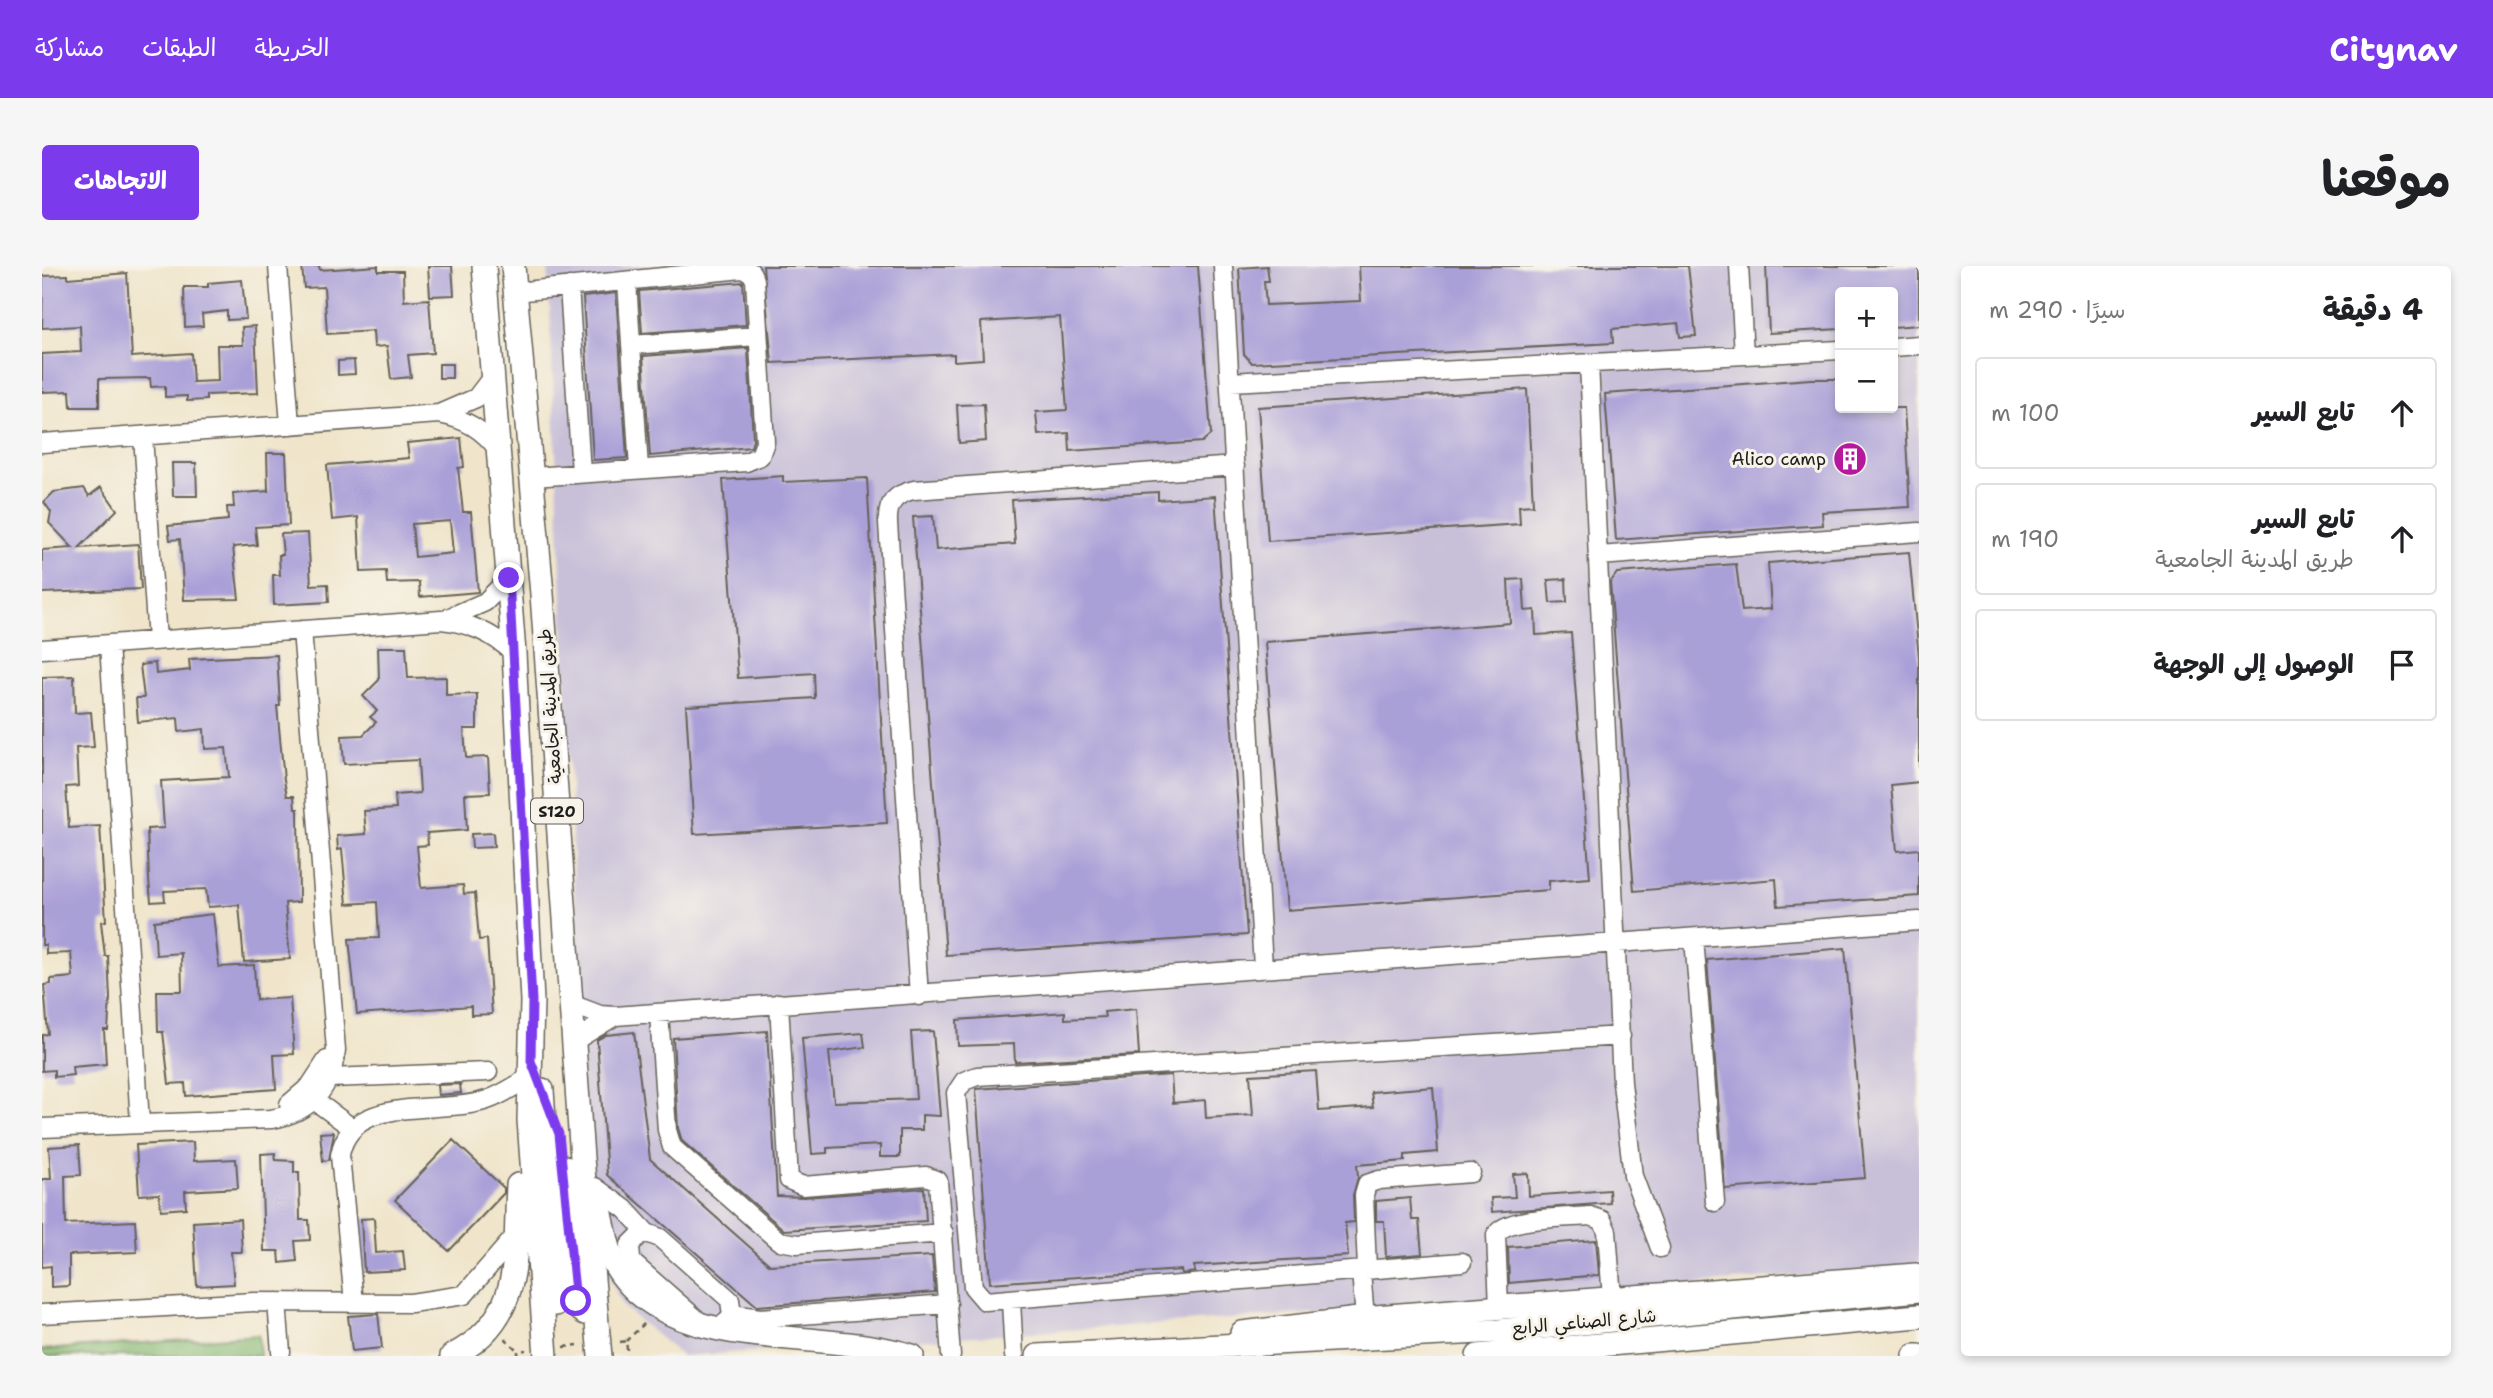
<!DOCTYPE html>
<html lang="ar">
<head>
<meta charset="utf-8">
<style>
	body { margin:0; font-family:"Shantell Sans","Playpen Sans Arabic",sans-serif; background:#f6f6f6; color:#202124; direction:rtl }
	.controls { position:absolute; right:21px; top:21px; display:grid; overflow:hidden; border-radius:7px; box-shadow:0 4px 10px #0003 }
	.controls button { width:63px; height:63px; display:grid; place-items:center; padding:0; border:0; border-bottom:2px solid #e0e0e0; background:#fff; color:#202124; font:35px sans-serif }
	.stop { position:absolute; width:21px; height:21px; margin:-16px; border:5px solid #7c3aed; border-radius:50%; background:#fff }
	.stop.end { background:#7c3aed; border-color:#fff; box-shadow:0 2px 7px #0008 }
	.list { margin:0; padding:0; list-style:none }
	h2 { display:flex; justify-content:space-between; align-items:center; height:91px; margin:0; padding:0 28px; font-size:30px }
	h2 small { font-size:23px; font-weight:400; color:#757577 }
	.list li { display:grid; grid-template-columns:46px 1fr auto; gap:21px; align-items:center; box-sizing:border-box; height:112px; margin:0 14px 14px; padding:0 14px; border:2px solid #e0e0e0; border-radius:7px }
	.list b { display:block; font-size:26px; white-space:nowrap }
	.list p { margin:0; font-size:23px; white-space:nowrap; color:#757577 }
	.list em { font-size:23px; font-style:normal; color:#757577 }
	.icon { flex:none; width:38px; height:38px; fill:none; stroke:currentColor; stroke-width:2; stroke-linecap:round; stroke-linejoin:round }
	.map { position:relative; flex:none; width:1877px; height:1090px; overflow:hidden; direction:ltr; border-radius:7px }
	header { display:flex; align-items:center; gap:42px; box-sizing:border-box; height:98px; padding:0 35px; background:#7c3aed; color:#fff }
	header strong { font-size:33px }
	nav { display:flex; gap:38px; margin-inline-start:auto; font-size:24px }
	.intro { display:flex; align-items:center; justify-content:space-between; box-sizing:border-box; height:168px; padding:0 42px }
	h1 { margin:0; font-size:49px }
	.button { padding:18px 32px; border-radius:7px; background:#7c3aed; color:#fff; font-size:24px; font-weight:700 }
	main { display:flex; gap:42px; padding:0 42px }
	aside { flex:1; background:#fff; border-radius:7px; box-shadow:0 4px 10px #0003 }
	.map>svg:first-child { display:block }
	.industrial { fill:#c8c0d8; fill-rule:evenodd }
	.forest { fill:#88b973; stroke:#526a48; stroke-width:2 }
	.building { fill:#aaa0d8; fill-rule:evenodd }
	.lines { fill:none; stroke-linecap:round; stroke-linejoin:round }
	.minor-casing { stroke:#666259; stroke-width:21 }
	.major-casing { stroke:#666259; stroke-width:26 }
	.path { stroke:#666259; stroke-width:2.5; stroke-dasharray:5 5; stroke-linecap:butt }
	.minor { stroke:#fff; stroke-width:18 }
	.major { stroke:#fff; stroke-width:23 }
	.route { stroke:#7c3aed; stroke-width:9 }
	.labels { text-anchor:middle; stroke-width:6; stroke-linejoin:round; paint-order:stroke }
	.shield { fill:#f7f3e8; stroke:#5e5c59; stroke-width:2 }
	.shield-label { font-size:16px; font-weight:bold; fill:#1c1c1c }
	.poi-label { font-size:18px; fill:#1c1c1c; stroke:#f7f3e8; text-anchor:end }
	.street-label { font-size:18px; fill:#1c1c1c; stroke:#f7f3e8 }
</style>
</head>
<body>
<header>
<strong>Citynav</strong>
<nav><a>الخريطة</a><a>الطبقات</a><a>مشاركة</a></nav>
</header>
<div class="intro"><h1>موقعنا</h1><a class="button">الاتجاهات</a></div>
<main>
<aside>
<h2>4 دقيقة<small>سيرًا · 290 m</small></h2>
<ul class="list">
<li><svg class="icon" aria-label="ahead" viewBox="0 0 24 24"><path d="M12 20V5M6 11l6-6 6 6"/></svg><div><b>تابع السير</b></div><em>100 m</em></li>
<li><svg class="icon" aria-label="ahead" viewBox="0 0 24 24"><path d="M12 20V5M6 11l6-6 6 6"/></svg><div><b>تابع السير</b><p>طريق المدينة الجامعية</p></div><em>190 m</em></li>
<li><svg class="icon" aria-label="arrive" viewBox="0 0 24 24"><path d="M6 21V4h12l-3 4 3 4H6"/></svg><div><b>الوصول إلى الوجهة</b></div></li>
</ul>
</aside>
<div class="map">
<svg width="1877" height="1090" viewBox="0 0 1877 1090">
	<rect width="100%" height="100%" fill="#f7f3e8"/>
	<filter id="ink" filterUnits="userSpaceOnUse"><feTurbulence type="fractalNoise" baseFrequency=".0143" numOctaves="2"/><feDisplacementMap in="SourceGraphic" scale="14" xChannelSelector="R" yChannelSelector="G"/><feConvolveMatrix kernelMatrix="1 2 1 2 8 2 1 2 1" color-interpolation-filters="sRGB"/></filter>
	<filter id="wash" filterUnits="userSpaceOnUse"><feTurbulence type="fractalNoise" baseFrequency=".00686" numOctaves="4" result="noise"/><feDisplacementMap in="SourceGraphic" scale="28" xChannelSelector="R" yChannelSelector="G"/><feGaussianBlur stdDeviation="1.57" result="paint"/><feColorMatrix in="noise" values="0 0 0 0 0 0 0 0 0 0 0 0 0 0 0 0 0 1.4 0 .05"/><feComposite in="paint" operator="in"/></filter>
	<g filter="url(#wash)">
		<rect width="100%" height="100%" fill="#f0e5cb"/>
		<path class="industrial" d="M506 0H1877V1000L1393 1039 640 1090 581 1041 547 970ZM1798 26H1851V142H1798Z"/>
		<path class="forest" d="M216 1069 218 1090H0V1084Z"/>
		<g id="blocks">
			<path class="building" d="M260 0H277L278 4 336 0V5H361L362 35 387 33 391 87 366 89 369 111 349 113 345 80 332 81 331 65 285 68 282 21 262 22Z
				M386 0H410L412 29 388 30Z
				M721 0H1156L1169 168 1160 176 1028 185 1027 167 996 169 994 146 1025 144 1018 51 939 56 941 93 912 95V88L730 97Z
				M1225 0 1227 15H1222L1224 39 1319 35 1317 0H1646L1654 70 1638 71 1636 57 1570 63 1571 77 1210 97 1202 88 1197 2Z
				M1724 0H1877V59L1851 61V26H1798V63L1727 67Z
				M85 7 90 91 149 87 151 116 176 115 175 79H201L200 61 213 60 216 127 164 129V134L145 135V130L123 131V120L109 121 108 112 57 113V141H29L28 125 0 126V88L39 86 38 60 0 62 1 10 26 9V12Z
				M200 14 204 53 185 54V45L160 48 161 60 143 61 142 21H166V17Z
				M701 16 704 59 600 67 597 25Z
				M574 27 585 192 551 194 541 31Z
				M706 82 711 174 709 181 608 190 601 90Z
				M312 94 313 108 296 109V95Z
				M397 98H410V112H397Z
				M1769 113H1798V142H1862L1868 241 1780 246 1781 259 1574 274 1563 128Z
				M1485 123 1491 239 1477 240 1478 258 1226 275 1216 141Z
				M942 138 944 175 917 177 915 139Z
				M419 172 422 201 416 202 421 246H429L436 326 378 331 377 316 345 317 344 305 319 306 316 251 290 254 285 199 367 192 365 177ZM408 255 411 287 373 291 370 258Z
				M225 187H244L247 259 213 261 215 279 191 281 197 333 142 334 138 273 128 274 126 260 186 254 185 241H192L191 228 226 225Z
				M130 197H154L155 230H131Z
				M741 210V216L825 212 845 557 652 568 644 440 773 432 772 407 696 412 681 214Z
				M59 221 75 244 37 282 96 278 99 323 0 327V284L31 282 7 257 9 246 2 236 12 226 42 222 47 230Z
				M1116 226V234L1173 230 1205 669 904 689 871 251 891 250 894 284 973 278 970 234Z
				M266 267 269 319 286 318 287 336 232 339 231 309H238L237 289H241L239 268Z
				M1867 286 1877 392V516L1849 519 1855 585 1877 583V630L1736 640 1734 613 1592 625 1570 340 1568 317 1575 307 1694 298 1700 345 1729 343 1726 297Z
				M1481 313 1483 345 1493 344 1494 369 1529 367 1548 612 1507 615V624L1245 644 1223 376 1468 357 1466 314Z
				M1524 313 1525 336 1508 337 1506 314Z
				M336 381H364L366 412 404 411V429L435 428V463H422L424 492 446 491 448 527 423 528 425 564 385 567 386 579 375 580 379 622 421 619 422 628 433 627 437 674 445 673 450 748 429 749V740L315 748 307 673 337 672 335 636 305 638 300 583 296 584 295 570 324 568 322 545 354 543 353 529 378 527 376 494 302 498 300 470 321 469 334 456 328 451 335 445 321 430 337 414Z
				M235 389 238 440H235L242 514 245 530H252L253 543H256L257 636 243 637 248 693 202 696 197 639 166 641 164 623 122 625 123 635 109 636 107 613 105 563 122 562 119 515 187 511 184 482 163 483 162 463 137 466 136 452 96 456 94 432H102L98 399 113 397 114 408 148 404 147 393Z
				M32 410 33 447 49 446 52 481 34 482 36 520 24 521 27 562 58 560 64 655 59 656 63 690H66L68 732 66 764H62L64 798 30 801 31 809 12 811V804L0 805V769L6 768 2 719 9 718V713L31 711 29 687 4 688V679H0V411Z
				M451 567 452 581 430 582 429 568Z
				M171 648 177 701 212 699 214 734 248 732 252 788 232 789 234 823 144 830 143 817 127 818 121 766H116L115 725H140L139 687 114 689 112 655Z
				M1803 682 1823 912 1683 923 1665 694Z
				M1094 743 1097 789 973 796 972 778 916 780 915 754 1023 746V753L1063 751 1062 746Z
				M725 765 735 930 762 931 882 922 884 955 742 964 640 875 636 862 631 772Z
				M891 765 898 850 880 849V864H858V891H838V879L785 882V887L770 888 760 772 821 767 823 781 787 786 792 836 874 833 869 766Z
				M592 766 608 893 728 999 890 990 893 1026 715 1040 565 909 555 774 564 769Z
				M1274 805 1277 845 1331 841 1329 826 1391 821 1396 886 1363 889V895L1315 899 1316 911 1311 929 1312 956 1303 957 1306 990 1152 1000 1153 1006 1140 1008 1139 1004 948 1017 934 823 1129 809 1131 837 1163 834 1164 852 1211 849 1208 809Z
				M418 818 419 827 396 829 395 819Z
				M292 866 287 894 281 895 278 867Z
				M411 874 462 922V927L407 985 353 934Z
				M151 876 152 895 194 893 196 922 143 925 144 942 119 944 117 928 97 929 94 879Z
				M37 879 39 909 23 910 24 958 93 955 95 986 27 989V1020L9 1021V1000L0 1001V913H9L7 881Z
				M233 887V894L252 895V906H257L258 954H267L268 974 253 975 255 995 238 997 237 985H222L219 888Z
				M1486 907 1487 930 1567 924 1568 937 1450 946 1449 932 1473 931 1471 908Z
				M1368 932 1370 954H1377L1380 988 1344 991 1342 955H1334V935Z
				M332 952 334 987 361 985 363 1004 322 1006 319 953Z
				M198 953 200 986H189L192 1018 155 1020 151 956Z
				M1554 974 1557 1009 1467 1017 1466 981Z
				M336 1048 340 1082 310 1085 306 1050Z"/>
		</g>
	</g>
	<g filter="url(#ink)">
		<use href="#blocks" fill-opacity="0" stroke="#666259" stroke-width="2"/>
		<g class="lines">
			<g class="minor-casing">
				<path id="minor" d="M236 0 248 159
					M1181 0 1221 702
					M1697 0 1702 89
					M585 15 597 203
					M527 20 539 207
					M473 26 700 3 709 6 713 14 723 176 718 190 704 196 491 211
					M589 79 716 70
					M1851 81 1877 79
					M1547 97 1580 817 1591 910 1618 982
					M1188 116 1798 84
					M397 148C423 153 441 163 457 185
					M101 170 115 374
					M0 177 397 148 434 132 450 111
					M1557 290 1877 266
					M404 353 443 336 467 312
					M67 378 98 857
					M0 383 399 354C428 357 450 367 472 387
					M1652 672 1673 936
					M877 730 846 257C845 237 853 228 872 224L1193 200
					M737 737 747 914 761 920 884 910 896 915 909 1090
					M529 738 558 749 573 750 1877 655
					M617 747 625 864 630 881 730 969 737 975 755 978 902 967
					M532 775 573 750
					M288 812 446 806
					M272 834 310 862
					M247 838 268 820 285 794
					M0 862 229 853C268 847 289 823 294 784L260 364
					M553 921 583 943 605 967
					M605 967 618 972 688 1034 690 1051 676 1063 659 1057 593 999 589 994 588 979 598 969Z
					M1420 996 943 1035 931 1021 914 827 922 815 935 810 1579 770
					M1325 1004 1322 929 1325 918 1337 914 1429 907
					M1319 1005 1323 1052
					M969 1035 972 1090
					M235 1036 239 1086
					M312 1037 298 889C309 826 399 850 445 834 460 829 474 819 488 811
					M1457 1041 1454 969C1464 950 1525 952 1548 950L1560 954 1565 965 1570 1033
					M0 1048 212 1036 369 1037 422 1029 475 968
					M690 1048 718 1052 906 1038"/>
			</g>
			<g class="major-casing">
				<path id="major" d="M442 0 472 387 490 735 487 854 504 1090
					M471 0 500 328 540 892 558 1090
					M500 824 514 1038
					M520 900 534 1040 543 1047 553 1044
					M555 927C560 950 563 977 573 999 626 1090 768 1060 870 1090
					M1200 1067 1333 1051 1874 1009
					M410 1090C484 1052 472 987 476 919
					M996 1090 1457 1065 1877 1024
					M1436 1090 1877 1050
					M1873 1090H1877"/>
			</g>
			<path class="path" d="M463 1072 476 1085
				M584 1075 604 1056
				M578 1076 584 1075 586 1090
				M522 1081 536 1079
				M476 1090V1085L484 1084"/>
			<use href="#minor" class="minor"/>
			<use href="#major" class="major"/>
		</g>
	</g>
	<g class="lines" filter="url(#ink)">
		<path class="route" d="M467 312 490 734 489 795 517 868 534 1035"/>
	</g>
	<defs>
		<g id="building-disc" transform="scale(1.75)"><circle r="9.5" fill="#b5179e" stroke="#f7f3e8"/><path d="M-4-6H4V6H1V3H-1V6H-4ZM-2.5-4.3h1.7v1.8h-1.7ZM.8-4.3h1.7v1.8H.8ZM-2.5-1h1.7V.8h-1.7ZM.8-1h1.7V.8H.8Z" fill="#fff"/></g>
	</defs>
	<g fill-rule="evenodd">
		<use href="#building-disc" x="1808" y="193"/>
	</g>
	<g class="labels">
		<rect class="shield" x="489" y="532.5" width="52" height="25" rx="5"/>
		<g class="shield-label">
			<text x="515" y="551">S120</text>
		</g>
		<g class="poi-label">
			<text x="1784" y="199">Alico camp</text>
		</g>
		<g class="street-label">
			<text transform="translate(508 440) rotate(-94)" y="6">طريق المدينة الجامعية</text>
			<text transform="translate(1542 1056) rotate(-5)" y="6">شارع الصناعي الرابع</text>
		</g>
	</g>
</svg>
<div class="controls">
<button>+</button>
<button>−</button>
</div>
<div class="stop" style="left:534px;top:1035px"></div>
<div class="stop end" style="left:467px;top:312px"></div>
</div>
</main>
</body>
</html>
